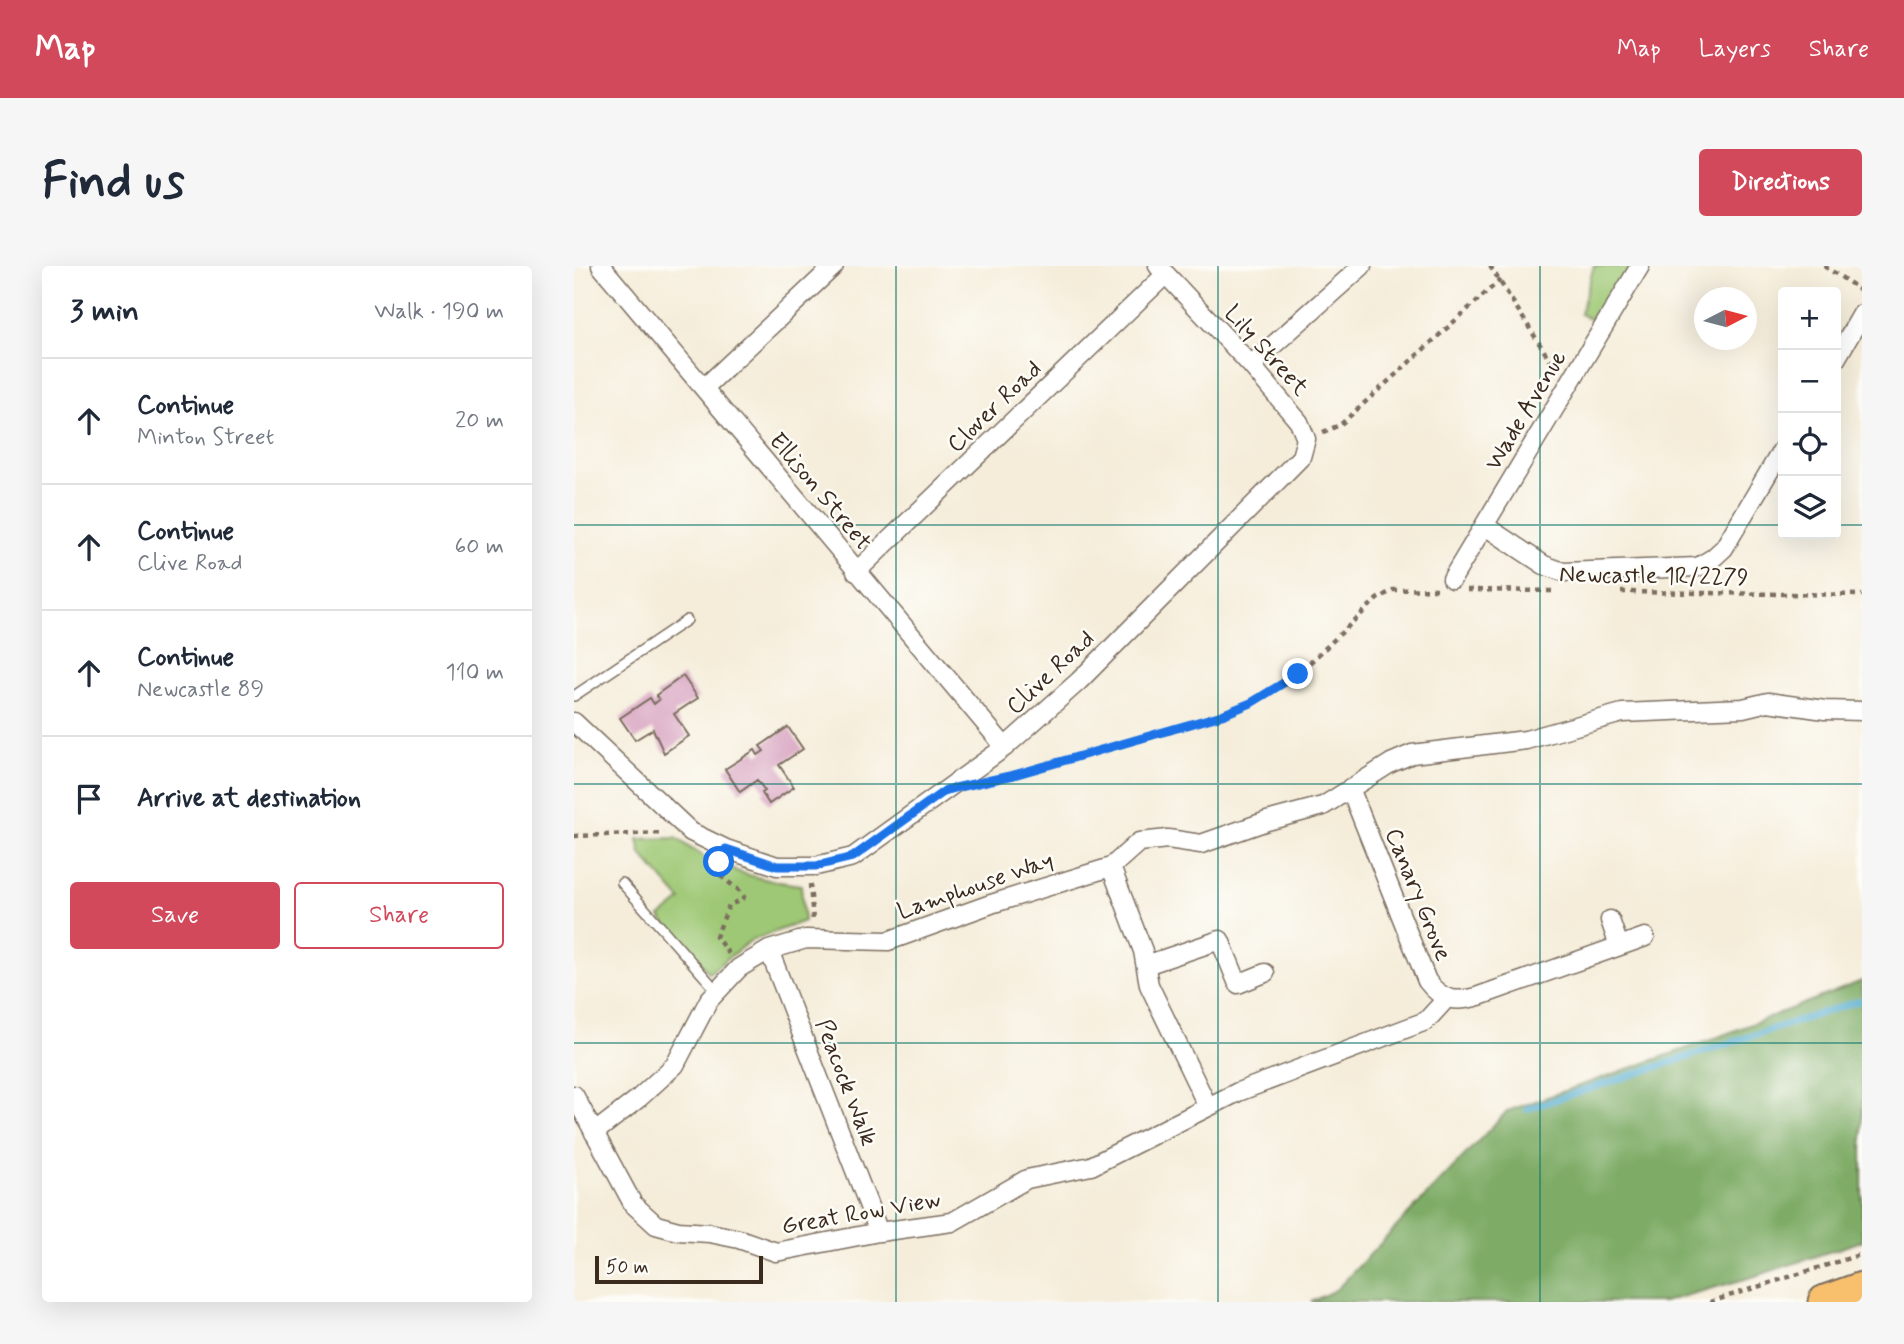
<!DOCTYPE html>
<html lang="en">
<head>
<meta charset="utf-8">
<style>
	body { margin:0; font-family:Mynerve,sans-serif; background:#f6f6f7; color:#1f2937 }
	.controls { position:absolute; right:21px; top:21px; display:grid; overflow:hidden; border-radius:7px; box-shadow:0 7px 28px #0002 }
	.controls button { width:63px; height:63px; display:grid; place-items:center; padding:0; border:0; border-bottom:2px solid #e0e1e3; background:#fff; color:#1f2937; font:35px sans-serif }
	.compass { position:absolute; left:1120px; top:21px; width:63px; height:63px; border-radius:50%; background:#fff; box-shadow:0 7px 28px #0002; rotate:84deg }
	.scale { position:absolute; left:21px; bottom:18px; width:168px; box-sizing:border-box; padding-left:7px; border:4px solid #3b2a1e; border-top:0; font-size:19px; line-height:24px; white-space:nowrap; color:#3b2a1e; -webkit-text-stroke:5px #fdfcf7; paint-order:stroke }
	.stop { position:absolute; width:21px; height:21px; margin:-16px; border:5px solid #1a73e8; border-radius:50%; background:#fff }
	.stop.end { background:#1a73e8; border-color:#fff; box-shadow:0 2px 7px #0008 }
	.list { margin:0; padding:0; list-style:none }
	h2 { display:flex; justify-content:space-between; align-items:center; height:91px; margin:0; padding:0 28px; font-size:30px }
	h2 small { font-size:23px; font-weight:400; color:#747a83 }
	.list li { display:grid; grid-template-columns:46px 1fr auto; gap:21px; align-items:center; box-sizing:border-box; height:126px; padding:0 28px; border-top:2px solid #e0e1e3 }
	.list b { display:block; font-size:26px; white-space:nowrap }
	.list p { margin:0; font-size:23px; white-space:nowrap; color:#747a83 }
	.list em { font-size:23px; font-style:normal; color:#747a83 }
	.actions { display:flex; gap:14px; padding:21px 28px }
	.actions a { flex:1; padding:16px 0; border:2px solid #d1495b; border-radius:7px; text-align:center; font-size:24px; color:#d1495b }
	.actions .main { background:#d1495b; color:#fff }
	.icon { flex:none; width:38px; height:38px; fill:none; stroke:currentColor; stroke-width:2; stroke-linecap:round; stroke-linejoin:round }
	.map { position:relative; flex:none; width:1288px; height:1036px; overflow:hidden; border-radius:7px }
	header { display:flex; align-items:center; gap:42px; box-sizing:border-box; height:98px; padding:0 35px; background:#d1495b; color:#fff }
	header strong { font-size:33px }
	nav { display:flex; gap:38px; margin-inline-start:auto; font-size:24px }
	.intro { display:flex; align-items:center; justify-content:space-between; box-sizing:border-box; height:168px; padding:0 42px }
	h1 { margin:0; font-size:49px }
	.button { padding:18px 32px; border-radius:7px; background:#d1495b; color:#fff; font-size:24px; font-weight:700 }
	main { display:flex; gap:42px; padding:0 42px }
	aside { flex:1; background:#fff; border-radius:7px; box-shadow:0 7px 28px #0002 }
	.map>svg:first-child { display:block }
	.green { fill:#9ec875; stroke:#6c794a; stroke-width:2 }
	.forest { fill:#7eac66; stroke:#5c6b42; stroke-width:2 }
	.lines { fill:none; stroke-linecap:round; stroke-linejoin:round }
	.stream { stroke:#51abcf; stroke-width:7 }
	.building { fill:#d69ebe }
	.lane-casing { stroke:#7c6e60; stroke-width:12 }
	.street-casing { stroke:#7c6e60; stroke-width:21 }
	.highway-casing { stroke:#7c6e60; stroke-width:37 }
	.path { stroke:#7c6e60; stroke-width:4.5; stroke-dasharray:5 5; stroke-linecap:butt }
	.lane { stroke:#fff; stroke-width:9 }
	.street { stroke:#fff; stroke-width:18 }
	.highway { stroke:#f8bf6c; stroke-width:33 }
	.route { stroke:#1a73e8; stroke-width:9 }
	.grid { fill:none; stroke:#0f766e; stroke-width:2; stroke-opacity:0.55 }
	.labels { text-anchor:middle; stroke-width:5; stroke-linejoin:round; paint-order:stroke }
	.street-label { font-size:24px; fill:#3b2a1e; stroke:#fdfcf7 }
</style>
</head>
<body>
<header>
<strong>Map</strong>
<nav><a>Map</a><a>Layers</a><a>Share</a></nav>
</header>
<div class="intro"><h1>Find us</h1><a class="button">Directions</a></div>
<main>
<aside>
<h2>3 min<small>Walk · 190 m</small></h2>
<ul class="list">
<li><svg class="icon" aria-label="ahead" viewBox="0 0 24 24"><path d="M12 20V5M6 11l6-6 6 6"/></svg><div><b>Continue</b><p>Minton Street</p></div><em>20 m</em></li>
<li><svg class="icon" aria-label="ahead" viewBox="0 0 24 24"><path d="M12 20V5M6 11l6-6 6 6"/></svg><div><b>Continue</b><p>Clive Road</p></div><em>60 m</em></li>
<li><svg class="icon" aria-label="ahead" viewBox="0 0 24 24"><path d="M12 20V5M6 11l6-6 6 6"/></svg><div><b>Continue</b><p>Newcastle 89</p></div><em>110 m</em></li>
<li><svg class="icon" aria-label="arrive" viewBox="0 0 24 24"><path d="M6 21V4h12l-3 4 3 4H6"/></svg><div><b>Arrive at destination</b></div></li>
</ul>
<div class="actions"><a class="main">Save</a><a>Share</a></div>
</aside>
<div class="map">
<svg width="1288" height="1036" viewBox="0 0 1288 1036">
	<rect width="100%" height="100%" fill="#fdfcf7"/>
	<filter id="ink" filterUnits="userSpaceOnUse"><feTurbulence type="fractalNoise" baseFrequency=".0143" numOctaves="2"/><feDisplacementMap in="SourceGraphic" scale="14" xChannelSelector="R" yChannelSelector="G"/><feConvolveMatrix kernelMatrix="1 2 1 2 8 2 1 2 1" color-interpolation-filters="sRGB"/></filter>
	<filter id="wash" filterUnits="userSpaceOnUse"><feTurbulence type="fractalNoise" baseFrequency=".00686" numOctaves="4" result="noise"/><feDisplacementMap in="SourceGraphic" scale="28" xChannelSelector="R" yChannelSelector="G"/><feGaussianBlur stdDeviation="1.57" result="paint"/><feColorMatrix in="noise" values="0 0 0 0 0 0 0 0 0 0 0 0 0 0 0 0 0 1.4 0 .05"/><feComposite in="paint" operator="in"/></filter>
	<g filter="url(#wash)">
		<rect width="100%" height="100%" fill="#f5edda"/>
		<path class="green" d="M1020 0H1057L1025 58 1006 48Z
			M102 572C140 601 179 614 227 619L230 655 176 675 135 707 86 651 107 634 67 588 64 573Z"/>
		<path class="forest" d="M1288 715V975L1182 1010 1089 1036H737L763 1023 933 845 1134 775Z"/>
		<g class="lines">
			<path class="stream" d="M953 843 1288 734"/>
		</g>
		<g id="blocks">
			<path class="building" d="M109 410 124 432 100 448 115 470 90 487 79 463 61 474 46 452 76 432 80 438 85 434 82 429Z
				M214 461 229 483 205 499 220 521 195 538 188 527 191 525 183 514 166 526 151 503 181 484 184 489 190 485 186 480Z"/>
		</g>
	</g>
	<g filter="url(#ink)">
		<use href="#blocks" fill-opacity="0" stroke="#7c6e60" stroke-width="2"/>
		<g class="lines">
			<g class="lane-casing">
				<path id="lane" d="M0 430 113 354
					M48 617 143 725"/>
			</g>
			<g class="street-casing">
				<path id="street" d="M27 0 431 481
					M1262 93 1288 48
					M677 99 788 0
					M130 122 260 0
					M911 260 970 299 989 306 1124 301 1139 292 1150 282 1209 182
					M282 306 591 9
					M878 313 1066 0
					M0 456 117 566 152 583 203 600H242L279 591 431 481 505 415 727 191 732 173 725 156 677 99 584 0
					M776 522 853 715C868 735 882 737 905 730L1071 671
					M537 601 569 685 575 719 634 841
					M1036 654 1045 680
					M195 684 305 966
					M572 699 646 674 664 718 691 707
					M0 829 59 938 82 959 104 965 136 967 165 973 202 986 305 966 378 956 453 913 517 900 664 826 852 755 873 732
					M20 867 65 832 101 799 135 734 165 702 195 684 232 673 314 675 417 638 537 601 565 576 594 573 627 578 693 555 749 540 817 497 838 488 952 474 1048 447 1169 442 1194 436 1251 444 1288 445"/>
			</g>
			<g class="highway-casing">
				<path id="highway" d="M1251 1036 1288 1023"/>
			</g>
			<path class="path" d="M916 0 979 99 984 102
				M1250 0 1288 25
				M749 166 766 159 926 14
				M893 324 979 325
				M1047 326 1288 329
				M420 514 602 464 677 437 724 408 803 333 819 324 863 323
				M0 570 90 567
				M144 600C144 616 163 617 170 631L168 634 155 639 142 671 155 688
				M236 618 239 655
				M1136 1036 1288 988"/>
			<use href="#lane" class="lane"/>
			<use href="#street" class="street"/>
			<use href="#highway" class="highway"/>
		</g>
	</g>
	<g class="lines" filter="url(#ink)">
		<path class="route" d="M145 596 152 583 203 600H242L279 591 372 524 440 509 648 449 677 437 724 408"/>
	</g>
	<path class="grid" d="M322 0V1036M644 0V1036M966 0V1036M0 259H1209M1262 259H1288M0 518H1288M0 777H1288"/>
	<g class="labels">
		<g class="street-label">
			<text transform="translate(693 84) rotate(48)" y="8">Lily Street</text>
			<text transform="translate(420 140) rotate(-44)" y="8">Clover Road</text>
			<text transform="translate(951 144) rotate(-59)" y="8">Wade Avenue</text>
			<text transform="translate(247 225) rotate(50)" y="8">Ellison Street</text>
			<text transform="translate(1080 309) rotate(1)" y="8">Newcastle 1R/2279</text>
			<text transform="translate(476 406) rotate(-43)" y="8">Clive Road</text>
			<text transform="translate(401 619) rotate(-19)" y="8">Lamphouse Way</text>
			<text transform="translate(845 628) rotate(68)" y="8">Canary Grove</text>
			<text transform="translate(273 816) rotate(69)" y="8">Peacock Walk</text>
			<text transform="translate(287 946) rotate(-10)" y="8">Great Row View</text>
		</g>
	</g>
</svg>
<div class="controls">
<button>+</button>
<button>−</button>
<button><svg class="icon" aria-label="locate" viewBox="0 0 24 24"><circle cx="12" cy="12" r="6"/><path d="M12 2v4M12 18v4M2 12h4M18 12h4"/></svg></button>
<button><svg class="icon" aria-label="layers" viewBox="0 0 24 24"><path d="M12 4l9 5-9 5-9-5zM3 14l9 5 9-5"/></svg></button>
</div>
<svg class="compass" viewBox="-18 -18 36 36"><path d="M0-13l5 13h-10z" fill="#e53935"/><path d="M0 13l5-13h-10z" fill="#747a83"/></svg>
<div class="scale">50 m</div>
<div class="stop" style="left:145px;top:596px"></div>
<div class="stop end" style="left:724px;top:408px"></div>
</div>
</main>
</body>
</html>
